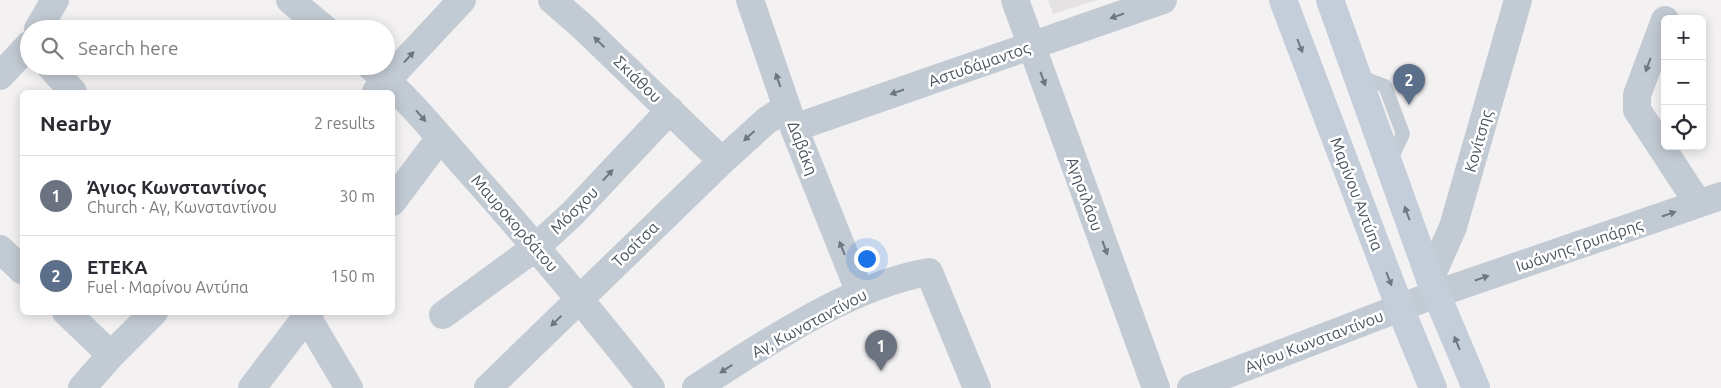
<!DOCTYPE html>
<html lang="en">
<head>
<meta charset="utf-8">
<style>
	body { margin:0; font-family:Ubuntu,sans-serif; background:#f7f7f7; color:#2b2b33 }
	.controls { position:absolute; right:15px; top:15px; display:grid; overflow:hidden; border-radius:8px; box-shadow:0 2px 12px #0003 }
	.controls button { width:45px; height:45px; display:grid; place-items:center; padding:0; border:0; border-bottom:1px solid #e1e1e2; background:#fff; color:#2b2b33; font:25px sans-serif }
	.you { position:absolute; left:866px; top:258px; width:18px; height:18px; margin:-12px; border:4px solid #fff; border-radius:50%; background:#1a73e8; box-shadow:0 0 0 8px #1a73e833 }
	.badge { display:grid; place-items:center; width:32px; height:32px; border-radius:50%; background:#1864e6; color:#fff; font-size:16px; font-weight:700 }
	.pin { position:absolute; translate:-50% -41px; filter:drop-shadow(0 1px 2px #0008) }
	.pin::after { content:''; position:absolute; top:26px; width:18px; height:15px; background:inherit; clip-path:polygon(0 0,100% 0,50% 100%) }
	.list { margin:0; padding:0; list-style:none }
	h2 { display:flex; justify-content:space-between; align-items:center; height:65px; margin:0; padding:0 20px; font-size:21px }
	h2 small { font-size:16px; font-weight:400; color:#7c7c81 }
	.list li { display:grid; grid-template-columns:32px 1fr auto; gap:15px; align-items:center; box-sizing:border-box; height:80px; padding:0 20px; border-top:1px solid #e1e1e2 }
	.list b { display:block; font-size:19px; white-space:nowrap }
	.list p { margin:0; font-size:16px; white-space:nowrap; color:#7c7c81 }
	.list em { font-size:16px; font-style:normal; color:#7c7c81 }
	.icon { flex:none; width:28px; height:28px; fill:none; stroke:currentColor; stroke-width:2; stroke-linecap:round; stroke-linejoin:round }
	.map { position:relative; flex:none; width:1721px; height:388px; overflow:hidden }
	.search { position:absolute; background:#fff; box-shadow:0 2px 12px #0003; left:20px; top:20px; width:375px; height:55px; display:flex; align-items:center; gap:12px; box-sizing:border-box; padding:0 18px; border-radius:28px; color:#7c7c81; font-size:19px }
	.panel { position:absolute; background:#fff; box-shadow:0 2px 12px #0003; left:20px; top:90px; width:375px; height:225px; border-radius:8px }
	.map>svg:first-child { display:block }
	.education { fill:#e4e2e3 }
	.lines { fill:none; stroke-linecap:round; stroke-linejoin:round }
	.service { stroke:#c2cad3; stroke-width:14 }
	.minor { stroke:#c2cad3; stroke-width:28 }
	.tertiary { stroke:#c2cad3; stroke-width:28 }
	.secondary { stroke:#c4cdda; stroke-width:28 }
	.oneway { fill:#6d7782 }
	.oneway2 { fill:#6e7884 }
	.labels { text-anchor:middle; stroke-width:5; stroke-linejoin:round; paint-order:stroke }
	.street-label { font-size:16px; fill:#49535f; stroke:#fff }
</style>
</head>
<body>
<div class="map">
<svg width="1721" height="388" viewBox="0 0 1721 388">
	<rect width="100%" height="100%" fill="#f3f1f1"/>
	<path class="education" d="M1048 0H1097L1053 14Z"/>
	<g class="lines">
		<path class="service" d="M1358 76 1385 86 1403 134 1389 163"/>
		<path class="minor" d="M290 0 325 29
			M552 0 582 26 722 161
			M750 0 794 128 860 293
			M1015 0 1156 388
			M1665 20 1637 95V110L1698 203
			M50 66 73 92
			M370 66C409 98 439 137 472 174 534 244 593 314 651 388
			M376 92 462 0
			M794 128 1163 0
			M392 202 440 138
			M0 249 22 270
			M1430 279 1453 227 1518 0
			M1436 294 1721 196
			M66 312 111 355
			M304 312 349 388
			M443 315 536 247 573 213 670 110
			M82 388 111 355 154 312
			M252 388 310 312
			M488 388 722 161 766 121 787 107
			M696 388C763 345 850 285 929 272L977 388"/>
		<path class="tertiary" d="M38 29 55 0
			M0 76 29 45
			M1191 388 1436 294"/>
		<path class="secondary" d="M1283 0 1400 308 1433 388
			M1330 0 1430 279 1476 388"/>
	</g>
	<defs><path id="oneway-solid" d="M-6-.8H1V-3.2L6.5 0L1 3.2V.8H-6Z" transform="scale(1.25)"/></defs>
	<g class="oneway">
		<use href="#oneway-solid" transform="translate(1117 16) rotate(161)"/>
		<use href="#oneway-solid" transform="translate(599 42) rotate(-136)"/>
		<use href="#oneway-solid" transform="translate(409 57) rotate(-47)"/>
		<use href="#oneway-solid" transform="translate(1648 65) rotate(110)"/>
		<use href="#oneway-solid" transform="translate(1043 79) rotate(70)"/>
		<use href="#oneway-solid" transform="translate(778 80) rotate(-109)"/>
		<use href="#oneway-solid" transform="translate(897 92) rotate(161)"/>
		<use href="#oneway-solid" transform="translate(421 116) rotate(49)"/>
		<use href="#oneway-solid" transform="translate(749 136) rotate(138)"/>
		<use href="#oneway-solid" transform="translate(608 175) rotate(-47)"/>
		<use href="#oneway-solid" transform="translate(1669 214) rotate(-19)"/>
		<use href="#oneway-solid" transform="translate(842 248) rotate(-112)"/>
		<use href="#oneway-solid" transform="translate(1105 248) rotate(70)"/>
		<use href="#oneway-solid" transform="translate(1482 278) rotate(-19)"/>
		<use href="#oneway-solid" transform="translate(556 321) rotate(136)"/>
		<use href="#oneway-solid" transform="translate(726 369) rotate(147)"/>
	</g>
	<g class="oneway2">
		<use href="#oneway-solid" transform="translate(1300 46) rotate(69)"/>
		<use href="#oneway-solid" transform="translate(1407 213) rotate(-110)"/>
		<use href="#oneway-solid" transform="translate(1389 279) rotate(69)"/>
		<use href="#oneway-solid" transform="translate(1457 343) rotate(-112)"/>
	</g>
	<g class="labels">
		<g class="street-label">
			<text transform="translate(979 64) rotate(-19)" y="6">Αστυδάμαντος</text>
			<text transform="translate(638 79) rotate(44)" y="6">Σκιάθου</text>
			<text transform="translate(1478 141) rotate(-74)" y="6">Κονίτσης</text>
			<text transform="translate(803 148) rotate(69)" y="6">Δαβάκη</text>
			<text transform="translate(1085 194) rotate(70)" y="6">Αγησιλάου</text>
			<text transform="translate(1357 194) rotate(69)" y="6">Μαρίνου Αντύπα</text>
			<text transform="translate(574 210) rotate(-45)" y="6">Μόσχου</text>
			<text transform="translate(515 223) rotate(49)" y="6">Μαυροκορδάτου</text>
			<text transform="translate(635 244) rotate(-44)" y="6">Τοσίτσα</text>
			<text transform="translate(1579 245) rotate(-19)" y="6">Ιωάννης Γρυπάρης</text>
			<text transform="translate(809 323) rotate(-28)" y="6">Αγ, Κωνσταντίνου</text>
			<text transform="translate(1314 341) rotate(-21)" y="6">Αγίου Κωνσταντίνου</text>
		</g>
	</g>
</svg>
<div class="controls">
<button>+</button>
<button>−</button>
<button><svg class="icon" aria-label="locate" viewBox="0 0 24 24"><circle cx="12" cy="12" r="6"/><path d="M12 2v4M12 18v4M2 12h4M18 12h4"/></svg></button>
</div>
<div class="you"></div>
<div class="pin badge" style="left:881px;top:371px;background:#6b7280">1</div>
<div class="pin badge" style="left:1409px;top:105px;background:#5c6f8a">2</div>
<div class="search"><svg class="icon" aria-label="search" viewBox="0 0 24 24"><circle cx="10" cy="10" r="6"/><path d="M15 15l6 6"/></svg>Search here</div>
<section class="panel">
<h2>Nearby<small>2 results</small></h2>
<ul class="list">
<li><span class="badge" style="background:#6b7280">1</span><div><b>Άγιος Κωνσταντίνος</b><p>Church · Αγ, Κωνσταντίνου</p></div><em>30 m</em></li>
<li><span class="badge" style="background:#5c6f8a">2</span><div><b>ΕΤΕΚΑ</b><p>Fuel · Μαρίνου Αντύπα</p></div><em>150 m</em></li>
</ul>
</section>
</div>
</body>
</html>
